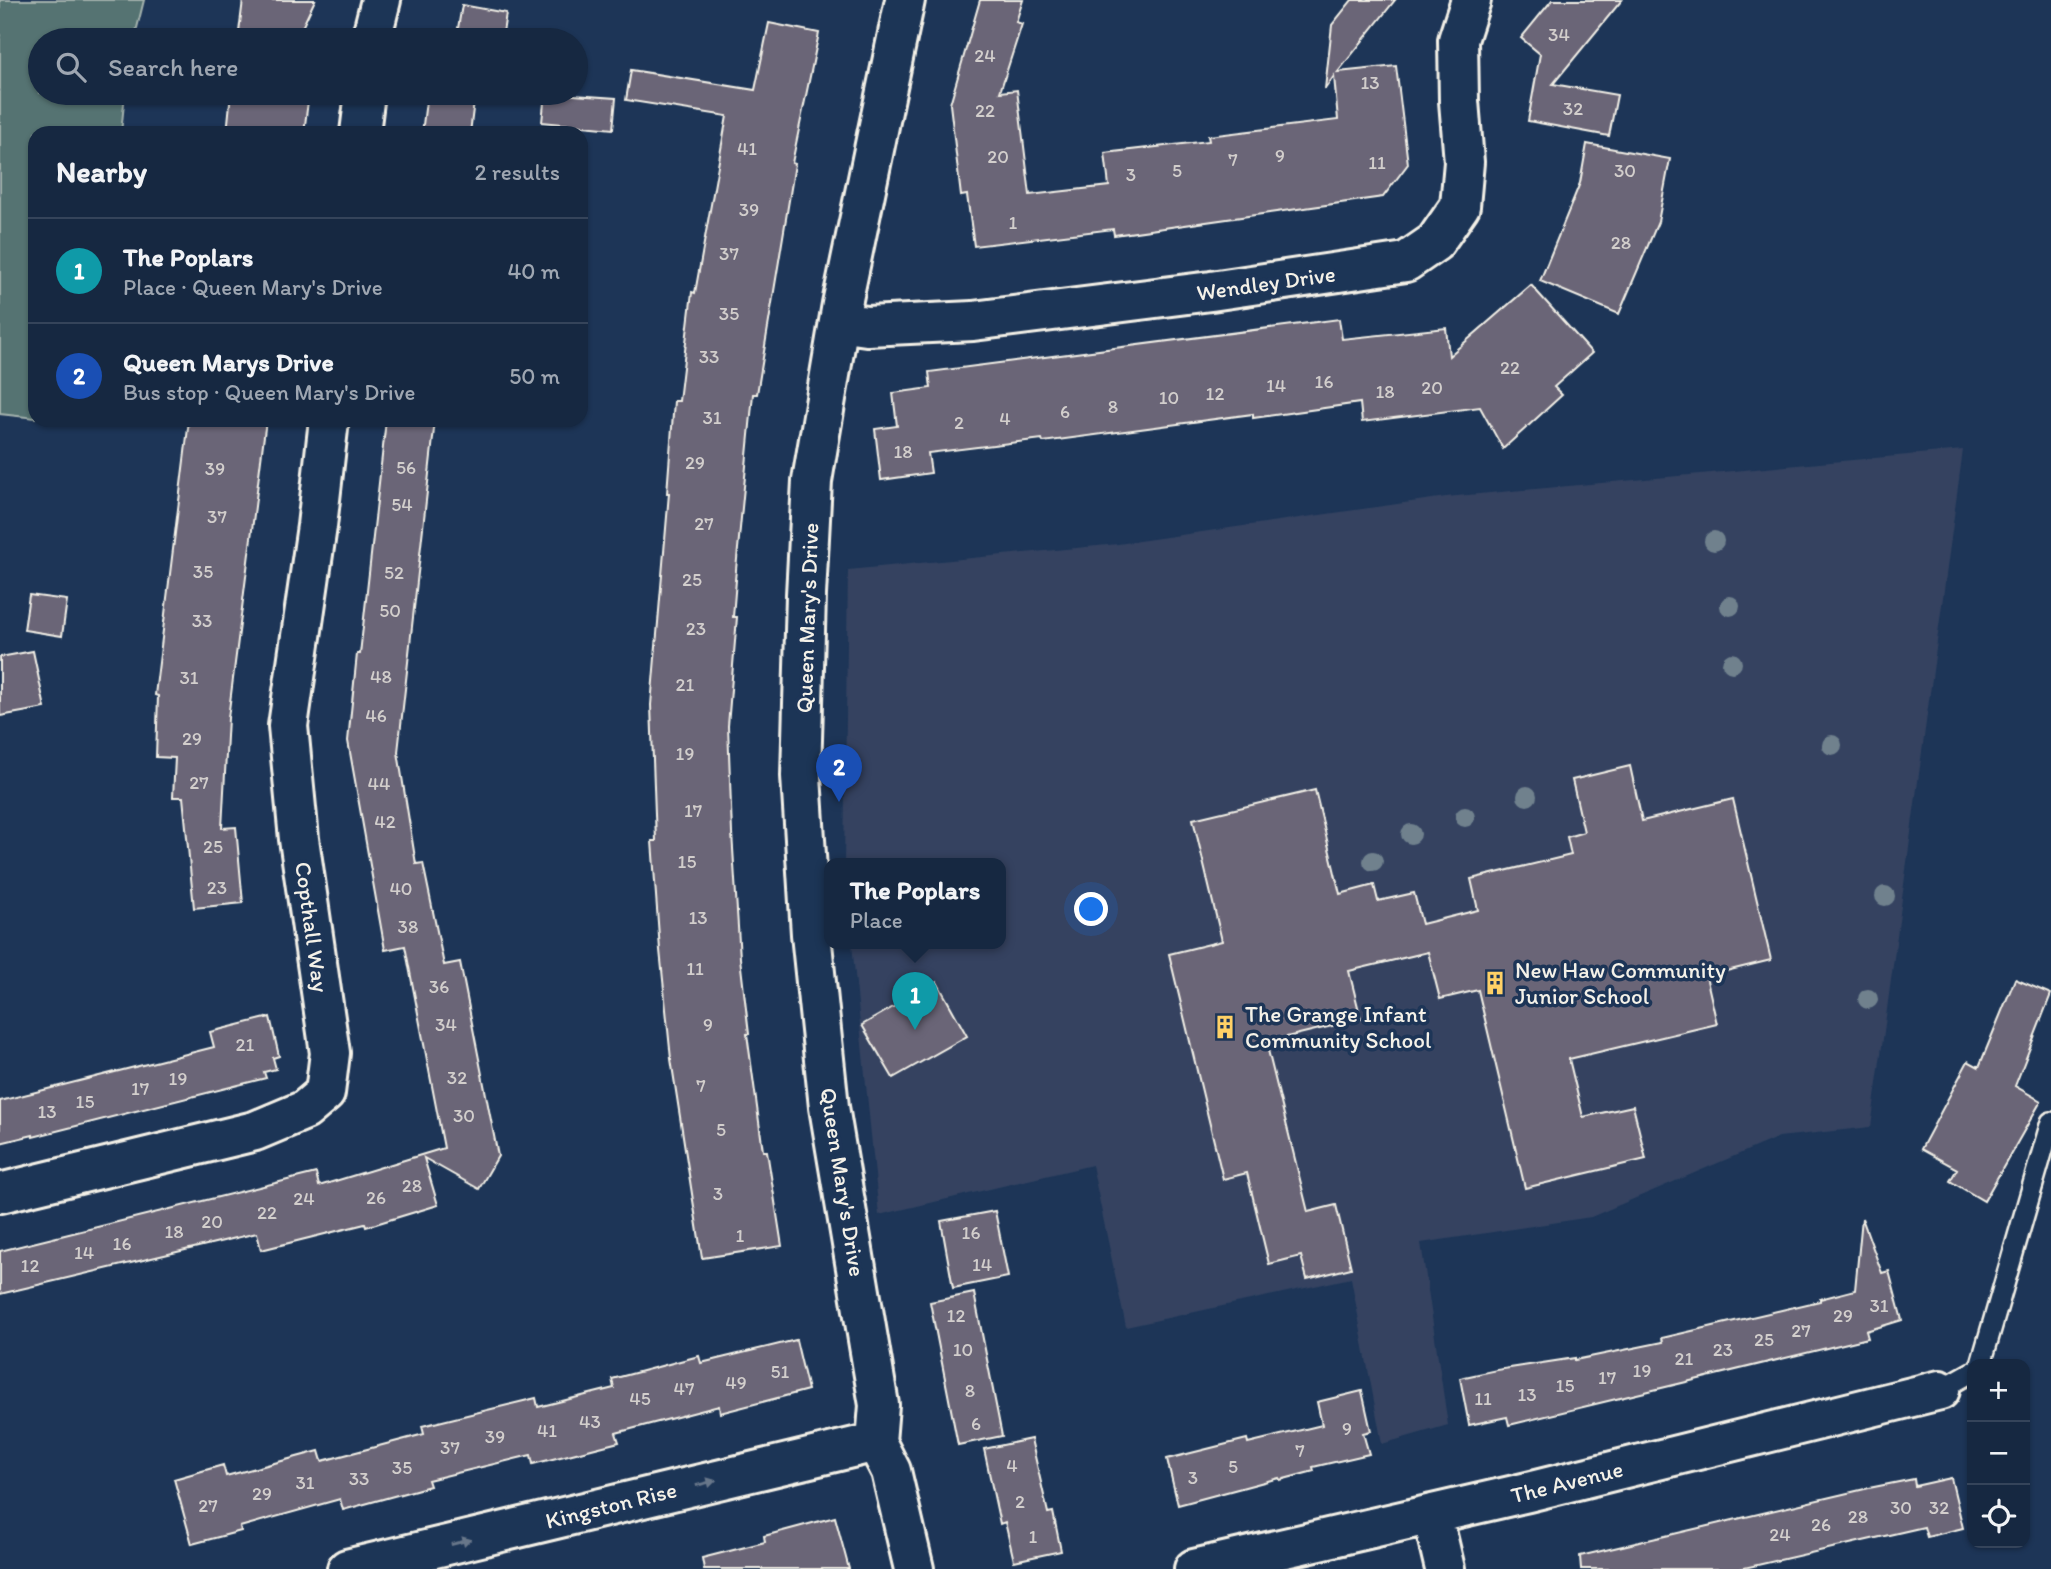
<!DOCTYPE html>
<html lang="en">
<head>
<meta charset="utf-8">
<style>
	body { margin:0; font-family:Itim,sans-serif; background:#1f3048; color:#f1f3f6 }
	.controls { position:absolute; right:21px; bottom:21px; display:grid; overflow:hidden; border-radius:14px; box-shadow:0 2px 5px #0004 }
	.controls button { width:63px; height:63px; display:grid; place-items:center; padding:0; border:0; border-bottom:2px solid #35445a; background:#162841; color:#f1f3f6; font:35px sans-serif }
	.you { position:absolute; left:1092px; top:910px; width:24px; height:24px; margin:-18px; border:5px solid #fff; border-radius:50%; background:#1a73e8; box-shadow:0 0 0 10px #1a73e833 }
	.badge { display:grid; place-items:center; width:46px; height:46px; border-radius:50%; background:#1a73e8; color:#fff; font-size:23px; font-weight:700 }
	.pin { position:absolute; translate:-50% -58px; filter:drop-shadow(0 2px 4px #0008) }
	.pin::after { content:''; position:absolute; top:37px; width:24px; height:21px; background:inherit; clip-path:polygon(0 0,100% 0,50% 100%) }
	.popup { position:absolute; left:824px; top:858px; width:182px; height:91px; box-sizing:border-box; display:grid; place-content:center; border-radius:14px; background:#162841; filter:drop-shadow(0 2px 5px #0005); font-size:23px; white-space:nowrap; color:#9ea6b1 }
	.popup b { font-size:26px; color:#f1f3f6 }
	.popup::after { content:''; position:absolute; left:50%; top:100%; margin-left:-14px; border:14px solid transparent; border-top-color:#162841 }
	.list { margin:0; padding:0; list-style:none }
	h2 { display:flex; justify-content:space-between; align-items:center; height:91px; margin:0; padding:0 28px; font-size:30px }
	h2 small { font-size:23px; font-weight:400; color:#9ea6b1 }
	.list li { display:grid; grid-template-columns:46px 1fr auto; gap:21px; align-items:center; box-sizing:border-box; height:105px; padding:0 28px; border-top:2px solid #35445a }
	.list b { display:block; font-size:26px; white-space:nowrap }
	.list p { margin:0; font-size:23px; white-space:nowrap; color:#9ea6b1 }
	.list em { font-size:23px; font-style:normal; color:#9ea6b1 }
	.icon { flex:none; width:38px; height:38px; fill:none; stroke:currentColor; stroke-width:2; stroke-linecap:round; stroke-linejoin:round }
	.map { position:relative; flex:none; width:2051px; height:1569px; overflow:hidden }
	.search { position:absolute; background:#162841; box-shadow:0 2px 5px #0004; left:28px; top:28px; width:560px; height:77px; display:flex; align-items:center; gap:18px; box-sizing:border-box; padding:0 24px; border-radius:38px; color:#9ea6b1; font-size:26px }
	.panel { position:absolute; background:#162841; box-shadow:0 2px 5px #0004; left:28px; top:126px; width:560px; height:301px; border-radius:21px }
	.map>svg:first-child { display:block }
	.built { fill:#344361 }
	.green { fill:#547372; stroke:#a4b2ad; stroke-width:2 }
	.building { fill:#6a6577; stroke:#f4f1e8; stroke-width:2 }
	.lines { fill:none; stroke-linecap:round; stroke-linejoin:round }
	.service-casing { stroke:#f4f1e8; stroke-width:24 }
	.minor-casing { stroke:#f4f1e8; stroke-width:44 }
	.service { stroke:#1d3557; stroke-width:19 }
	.minor { stroke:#1d3557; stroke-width:38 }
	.tree { fill:#70818d }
	.oneway { fill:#68778a }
	.labels { text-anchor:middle; stroke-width:7; stroke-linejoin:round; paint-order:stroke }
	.number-label { font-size:19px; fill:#d2cecc }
	.street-label { font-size:23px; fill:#f4f1e8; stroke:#1d3557 }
	.poi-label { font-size:23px; fill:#f4f1e8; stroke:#1d3557; text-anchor:start }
</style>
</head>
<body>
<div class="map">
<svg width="2051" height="1569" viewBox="0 0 2051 1569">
	<rect width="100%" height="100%" fill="#1d3557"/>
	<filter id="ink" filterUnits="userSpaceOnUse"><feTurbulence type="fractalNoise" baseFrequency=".0143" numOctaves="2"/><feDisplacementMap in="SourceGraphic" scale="14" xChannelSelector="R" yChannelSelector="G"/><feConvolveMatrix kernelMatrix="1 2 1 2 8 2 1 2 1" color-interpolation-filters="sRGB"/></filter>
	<g filter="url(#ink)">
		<path class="built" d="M1963 450 1871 1127 1779 1137 1591 1217 1421 1243 1448 1425 1382 1444 1351 1278 1126 1327 1092 1165 879 1215 852 944H1001V864H844L848 570 1118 544 1446 497Z"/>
		<path class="green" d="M0 0H144L134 40H40V93H125L121 133H35V418L0 414Z"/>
		<path class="building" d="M243 0H315L300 32 291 31 290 40H238Z
			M980 0H1023L1016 22 1022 24 1000 92 1017 90 1030 195 1109 186 1105 153 1209 141 1208 136 1338 120 1334 76 1325 89 1332 25 1352 0H1395L1338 72 1396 66 1408 164 1383 197 1114 235 1113 229 974 246 967 195 961 196 950 104Z
			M1552 0H1622L1553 84 1617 95 1609 136 1528 121 1540 54 1521 38Z
			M462 5 506 13 502 40H456Z
			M769 23 819 33 792 163 795 164 757 394H753L735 580H736L733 617H737L728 726 732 833 740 958 749 1034H747L763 1151H767L782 1246 702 1258 671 1059 660 950 652 841H656L651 705 669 493H667L674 401H679L692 292 695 293 727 116 626 100 631 70 755 90Z
			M231 93H309L304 133H227Z
			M427 93H475L470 133H422Z
			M545 93 616 98 613 129 542 122Z
			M1587 144 1670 159 1658 222 1619 314 1540 281 1580 183Z
			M1531 285 1592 353 1554 387 1562 395 1503 449 1480 407 1362 422 1360 403 1253 418V414L1043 442 1042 439 928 453 931 473 881 480 875 429 897 426 893 393 931 388 929 372 1339 319 1342 339 1446 328 1449 356Z
			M189 420H266L228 718 222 828 236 827 243 903 194 908 183 797H173L175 758 156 757 158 696 155 695Z
			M386 420H435L398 752 416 864 423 863 444 965 460 962 498 1156 479 1189 424 1158 438 1205 366 1227 365 1224 261 1250 257 1233 0 1294V1251L316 1173 319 1186 444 1148 405 946 385 950 348 741 357 654H360Z
			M29 595 67 600 62 636 24 630Z
			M33 651 45 708 0 716V657Z
			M1630 766 1642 821 1733 799 1771 960 1706 976 1717 1024 1569 1059 1583 1117 1633 1106 1646 1159 1525 1188 1478 990 1440 999 1428 952 1349 971 1361 1019 1266 1042 1308 1212 1336 1205 1351 1268 1307 1279 1301 1256 1269 1264 1247 1173 1223 1179 1169 954 1222 941 1193 819 1315 790 1340 894 1374 885 1378 901 1414 893 1422 924 1478 910 1471 879 1571 855 1567 837 1584 832 1572 780Z
			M2015 979 2051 994 2015 1086 2041 1101 1984 1201 1950 1181 1957 1169 1921 1149 1968 1061 1979 1067Z
			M937 982 967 1036 893 1078 862 1025Z
			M270 1017 279 1056 273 1058 276 1069 264 1072 266 1078 33 1137V1135L0 1143V1101L214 1047 210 1032Z
			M995 1211 1008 1277 953 1288 941 1221Z
			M1862 1218 1882 1273 1889 1271 1902 1320 1866 1331 1868 1338 1509 1425 1507 1417 1469 1425 1460 1378 1497 1370 1575 1358V1360L1663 1342 1662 1338 1820 1301V1299L1855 1290Z
			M974 1293 1002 1436 958 1445 930 1302Z
			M796 1340 808 1390 720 1413 719 1406 616 1433 619 1442 533 1464 531 1455 428 1480 430 1486 343 1510 340 1499 240 1527 241 1531 192 1544 174 1479 223 1465 226 1476 319 1451 322 1461 424 1434 422 1426 536 1398 538 1407 614 1388 612 1379 699 1356 701 1363Z
			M1362 1391 1371 1431 1363 1433 1369 1454 1313 1467 1314 1471 1280 1480 1279 1478 1178 1505 1167 1459 1247 1439 1248 1443 1322 1425 1317 1402Z
			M1031 1439 1048 1513 1053 1512 1061 1551 1014 1561 1005 1522 1000 1524 984 1449Z
			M1951 1478 1963 1528 1927 1537 1924 1527 1740 1569H1581L1580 1556 1869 1488 1914 1479 1915 1486Z
			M835 1517 849 1569H704L702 1558 765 1542 764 1536Z"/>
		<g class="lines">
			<g class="service-casing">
				<path id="service" d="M1981 1364 2051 1122
					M1940 1390 1972 1372"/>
			</g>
			<g class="minor-casing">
				<path id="minor" d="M905 0 842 304 812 481 806 595 801 776 811 934 829 1107 879 1405 876 1442 891 1471 914 1569
					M371 40 381 0
					M360 133 365 93
					M839 322 867 326 973 321 1211 291 1406 262 1435 242 1460 206 1464 162 1459 101 1458 40 1471 0
					M0 1193 255 1131 305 1110 325 1093 330 1053 299 839 288 726 317 526 329 420
					M1432 1514 1445 1569
					M347 1569 876 1442
					M1194 1569 1528 1492 1940 1390"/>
			</g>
			<use href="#service" class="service"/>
			<use href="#minor" class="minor"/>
		</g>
		<g class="tree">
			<circle cx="1714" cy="541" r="10"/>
			<circle cx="1730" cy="606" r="10"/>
			<circle cx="1732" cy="663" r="10"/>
			<circle cx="1832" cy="745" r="10"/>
			<circle cx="1527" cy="796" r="10"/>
			<circle cx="1465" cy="817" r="10"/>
			<circle cx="1411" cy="834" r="10"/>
			<circle cx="1373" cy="861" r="10"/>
			<circle cx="1885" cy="896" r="10"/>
			<circle cx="1868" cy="999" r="10"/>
		</g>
		<defs><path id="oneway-solid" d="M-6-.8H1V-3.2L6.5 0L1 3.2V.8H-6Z" transform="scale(1.75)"/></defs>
		<g class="oneway">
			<use href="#oneway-solid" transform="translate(706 1483) rotate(-14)"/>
			<use href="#oneway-solid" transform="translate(461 1542) rotate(-14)"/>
		</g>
	</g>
	<defs>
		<g id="building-bare" transform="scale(1.89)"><path d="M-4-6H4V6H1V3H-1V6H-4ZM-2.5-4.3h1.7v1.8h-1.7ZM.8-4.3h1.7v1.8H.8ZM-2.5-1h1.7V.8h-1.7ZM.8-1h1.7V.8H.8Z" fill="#ffd166" stroke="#1d3557" stroke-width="2.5" paint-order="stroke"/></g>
	</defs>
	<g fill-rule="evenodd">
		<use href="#building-bare" x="1495" y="983"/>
		<use href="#building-bare" x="1225" y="1027"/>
	</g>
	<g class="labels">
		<g class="number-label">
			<text x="1559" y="41">34</text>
			<text x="985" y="62">24</text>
			<text x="1370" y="89">13</text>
			<text x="1573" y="115">32</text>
			<text x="985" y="117">22</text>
			<text x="747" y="155">41</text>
			<text x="1280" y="162">9</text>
			<text x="998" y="163">20</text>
			<text x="1233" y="166">7</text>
			<text x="1377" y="169">11</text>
			<text x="1177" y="177">5</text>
			<text x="1625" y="177">30</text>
			<text x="1131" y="181">3</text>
			<text x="749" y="216">39</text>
			<text x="1013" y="229">1</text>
			<text x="1621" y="249">28</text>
			<text x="729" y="260">37</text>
			<text x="729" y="320">35</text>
			<text x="709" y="363">33</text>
			<text x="1510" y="374">22</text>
			<text x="1324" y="388">16</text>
			<text x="1276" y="392">14</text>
			<text x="1432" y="394">20</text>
			<text x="1385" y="398">18</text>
			<text x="1215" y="400">12</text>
			<text x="1169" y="404">10</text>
			<text x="1113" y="413">8</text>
			<text x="1065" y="418">6</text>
			<text x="712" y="424">31</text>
			<text x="1005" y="425">4</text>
			<text x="959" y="429">2</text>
			<text x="903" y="458">18</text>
			<text x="695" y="469">29</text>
			<text x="406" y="474">56</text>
			<text x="215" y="475">39</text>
			<text x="402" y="511">54</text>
			<text x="217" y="523">37</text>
			<text x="704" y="530">27</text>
			<text x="203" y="578">35</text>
			<text x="394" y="579">52</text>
			<text x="692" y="586">25</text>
			<text x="390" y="617">50</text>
			<text x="202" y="627">33</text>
			<text x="696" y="635">23</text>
			<text x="381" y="683">48</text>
			<text x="189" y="684">31</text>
			<text x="685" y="691">21</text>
			<text x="376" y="722">46</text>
			<text x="192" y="745">29</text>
			<text x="685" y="760">19</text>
			<text x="199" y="789">27</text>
			<text x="379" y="790">44</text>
			<text x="693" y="817">17</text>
			<text x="385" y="828">42</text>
			<text x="213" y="853">25</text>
			<text x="687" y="868">15</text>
			<text x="217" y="894">23</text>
			<text x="401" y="895">40</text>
			<text x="698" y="924">13</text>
			<text x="408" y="933">38</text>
			<text x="695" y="975">11</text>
			<text x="439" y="993">36</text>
			<text x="446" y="1031">34</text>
			<text x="708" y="1031">9</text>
			<text x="245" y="1051">21</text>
			<text x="457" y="1084">32</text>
			<text x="178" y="1085">19</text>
			<text x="701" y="1092">7</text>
			<text x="140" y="1095">17</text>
			<text x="85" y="1108">15</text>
			<text x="47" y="1118">13</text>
			<text x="464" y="1122">30</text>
			<text x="721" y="1136">5</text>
			<text x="412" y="1192">28</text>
			<text x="718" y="1200">3</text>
			<text x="376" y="1204">26</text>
			<text x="304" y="1205">24</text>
			<text x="267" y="1219">22</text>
			<text x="212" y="1228">20</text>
			<text x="174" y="1238">18</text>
			<text x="971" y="1239">16</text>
			<text x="740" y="1242">1</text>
			<text x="122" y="1250">16</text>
			<text x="84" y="1259">14</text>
			<text x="982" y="1271">14</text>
			<text x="30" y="1272">12</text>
			<text x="1879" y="1312">31</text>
			<text x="956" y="1322">12</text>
			<text x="1843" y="1322">29</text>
			<text x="1801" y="1337">27</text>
			<text x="1764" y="1346">25</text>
			<text x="963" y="1356">10</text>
			<text x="1723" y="1356">23</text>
			<text x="1684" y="1365">21</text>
			<text x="1642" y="1377">19</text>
			<text x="780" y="1378">51</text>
			<text x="1607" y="1384">17</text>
			<text x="736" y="1389">49</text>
			<text x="1565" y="1392">15</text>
			<text x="684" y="1395">47</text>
			<text x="970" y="1397">8</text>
			<text x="1527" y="1401">13</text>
			<text x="640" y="1405">45</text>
			<text x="1483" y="1405">11</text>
			<text x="590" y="1428">43</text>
			<text x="976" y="1430">6</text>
			<text x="1347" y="1435">9</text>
			<text x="547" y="1437">41</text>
			<text x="495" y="1443">39</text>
			<text x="450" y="1454">37</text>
			<text x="1300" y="1457">7</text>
			<text x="1012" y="1472">4</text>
			<text x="1233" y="1473">5</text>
			<text x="402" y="1474">35</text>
			<text x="1193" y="1484">3</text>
			<text x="359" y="1485">33</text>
			<text x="305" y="1489">31</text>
			<text x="262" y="1500">29</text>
			<text x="1020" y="1508">2</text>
			<text x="208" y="1512">27</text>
			<text x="1901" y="1514">30</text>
			<text x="1939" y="1514">32</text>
			<text x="1858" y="1523">28</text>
			<text x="1821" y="1531">26</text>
			<text x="1780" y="1541">24</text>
			<text x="1033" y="1543">1</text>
		</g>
		<g class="street-label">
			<text transform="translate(1266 283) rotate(-8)" y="8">Wendley Drive</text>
			<text transform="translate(807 618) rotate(-88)" y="8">Queen Mary's Drive</text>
			<text transform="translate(312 927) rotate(82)" y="8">Copthall Way</text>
			<text transform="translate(843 1182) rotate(81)" y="8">Queen Mary's Drive</text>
			<text transform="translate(1567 1482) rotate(-14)" y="8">The Avenue</text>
			<text transform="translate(611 1505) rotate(-14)" y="8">Kingston Rise</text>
		</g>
		<g class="poi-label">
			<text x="1515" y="978">New Haw Community<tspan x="1515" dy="26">Junior School</tspan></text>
			<text x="1245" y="1022">The Grange Infant<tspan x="1245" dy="26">Community School</tspan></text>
		</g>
	</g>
</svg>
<div class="controls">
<button>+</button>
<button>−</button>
<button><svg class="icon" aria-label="locate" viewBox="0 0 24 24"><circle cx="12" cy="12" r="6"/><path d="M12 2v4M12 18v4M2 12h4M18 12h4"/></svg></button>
</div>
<div class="you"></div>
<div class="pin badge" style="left:915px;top:1030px;background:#0f9aa8">1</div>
<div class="popup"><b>The Poplars</b>Place</div>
<div class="pin badge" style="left:839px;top:802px;background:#1a4fb4">2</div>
<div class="search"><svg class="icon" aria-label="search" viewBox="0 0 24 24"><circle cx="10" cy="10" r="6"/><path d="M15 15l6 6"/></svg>Search here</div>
<section class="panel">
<h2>Nearby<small>2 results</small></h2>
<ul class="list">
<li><span class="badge" style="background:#0f9aa8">1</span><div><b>The Poplars</b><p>Place · Queen Mary's Drive</p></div><em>40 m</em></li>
<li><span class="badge" style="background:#1a4fb4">2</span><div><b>Queen Marys Drive</b><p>Bus stop · Queen Mary's Drive</p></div><em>50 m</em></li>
</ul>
</section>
</div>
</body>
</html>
